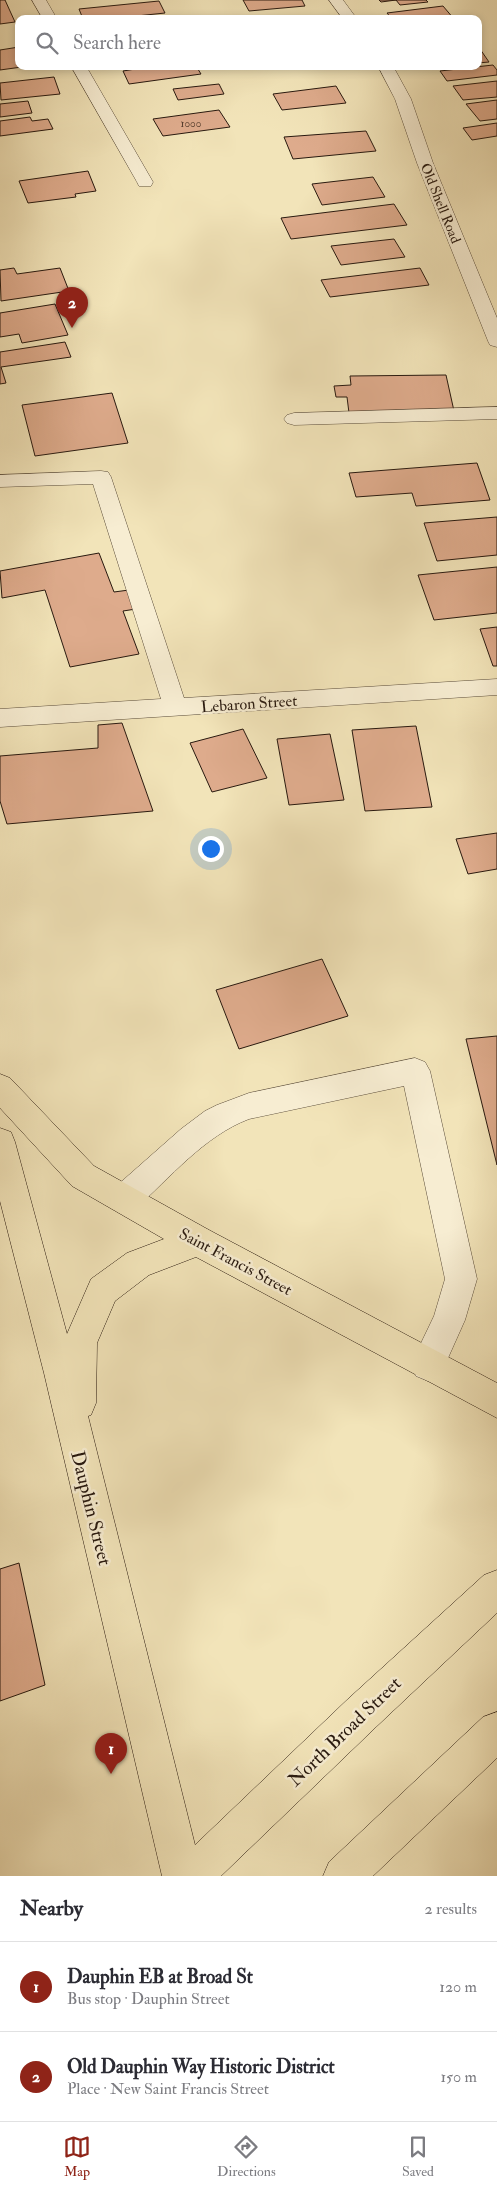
<!DOCTYPE html>
<html lang="en">
<head>
<meta charset="utf-8">
<style>
	body { margin:0; font-family:"IM FELL Double Pica",serif; background:#f7f7f7; color:#2b2b33 }
	.you { position:absolute; left:210px; top:848px; width:18px; height:18px; margin:-12px; border:4px solid #fff; border-radius:50%; background:#1a73e8; box-shadow:0 0 0 8px #1a73e833 }
	.badge { display:grid; place-items:center; width:32px; height:32px; border-radius:50%; background:#8f2418; color:#fff; font-size:16px; font-weight:700 }
	.pin { position:absolute; translate:-50% -41px; filter:drop-shadow(0 1px 2px #0008) }
	.pin::after { content:''; position:absolute; top:26px; width:18px; height:15px; background:inherit; clip-path:polygon(0 0,100% 0,50% 100%) }
	.list { margin:0; padding:0; list-style:none }
	h2 { display:flex; justify-content:space-between; align-items:center; height:65px; margin:0; padding:0 20px; font-size:21px }
	h2 small { font-size:16px; font-weight:400; color:#7c7c81 }
	.list li { display:grid; grid-template-columns:32px 1fr auto; gap:15px; align-items:center; box-sizing:border-box; height:90px; padding:0 20px; border-top:1px solid #e1e1e2 }
	.list b { display:block; font-size:19px; white-space:nowrap }
	.list p { margin:0; font-size:16px; white-space:nowrap; color:#7c7c81 }
	.list em { font-size:16px; font-style:normal; color:#7c7c81 }
	.icon { flex:none; width:28px; height:28px; fill:none; stroke:currentColor; stroke-width:2; stroke-linecap:round; stroke-linejoin:round }
	.map { position:relative; flex:none; width:497px; height:1876px; overflow:hidden }
	.search { position:absolute; background:#fff; box-shadow:0 2px 8px #0003; left:15px; right:15px; top:15px; height:55px; display:flex; align-items:center; gap:12px; box-sizing:border-box; padding:0 18px; border-radius:10px; color:#7c7c81; font-size:19px }
	.sheet { height:245px; background:#fff }
	nav { display:flex; justify-content:space-around; align-items:center; box-sizing:border-box; height:70px; border-top:1px solid #e1e1e2; background:#fff; font-size:14px; color:#7c7c81 }
	nav a { display:grid; justify-items:center; gap:2px }
	nav .on { color:#8f2418 }
	.map>svg:first-child { display:block }
	.building { fill:#deab8c; stroke:#28190f }
	.lines { fill:none; stroke-linecap:round; stroke-linejoin:round }
	.minor-casing { stroke:#5a4c3a; stroke-width:1 }
	.major-casing { stroke:#28190f; stroke-width:1 }
	.minor { fill:#f7edd2; fill-rule:evenodd }
	.major { fill:#f2e4b9; fill-rule:evenodd }
	.labels { text-anchor:middle; stroke-width:5; stroke-linejoin:round; paint-order:stroke }
	.far-number-label { font-size:11px; fill:#563e2e }
	.far-street-label { font-size:14px; fill:#28190f; stroke:#f7edd2 }
	.street-label { font-size:16px; fill:#28190f; stroke:#f7edd2 }
	.near-street-label { font-size:19px; fill:#28190f; stroke:#f7edd2 }
</style>
</head>
<body>
<div class="map">
<svg width="497" height="1876" viewBox="0 0 497 1876">
	<rect width="100%" height="100%" fill="#f2e4b9"/>
	<filter id="stains"><feTurbulence type="fractalNoise" baseFrequency=".004" numOctaves="4"/><feColorMatrix values="0 0 0 0 .2 0 0 0 0 .09 0 0 0 0 .02 0 0 0 .5 -.17"/></filter>
	<radialGradient id="worn" r=".72"><stop offset=".6" stop-color="#630" stop-opacity="0"/><stop offset="1" stop-color="#630" stop-opacity=".3"/></radialGradient>
	<path class="building" d="M0 0H5L15 22 0 24Z
		M243 0H302L305 6 249 11Z
		M379 0H426L428 2 400 5 396 0 381 2Z
		M159 1 165 13 108 19H83L79 9Z
		M443 6 454 19H392L387 13Z
		M19 47V66H29L0 70V50Z
		M478 49H480L489 62 478 63Z
		M493 65 497 70V75L447 81 440 71Z
		M154 66H196L201 74 129 84 123 71Z
		M54 77 60 94 1 100 0 83Z
		M497 81V97L463 100 453 86Z
		M219 84 224 94 178 100 173 89Z
		M336 86 346 103 282 110 273 94Z
		M497 100V119L480 121 466 104Z
		M28 101 32 113 0 117V104Z
		M219 110 230 127 163 136 153 119Z
		M30 117 32 121 48 119 53 129 0 136V121Z
		M497 123V136L472 140 463 128Z
		M366 131 376 151 293 159 284 137Z
		M88 171 96 191 75 194 76 197 28 203 19 181Z
		M373 177 385 197 322 205 312 184Z
		M394 204 407 225 291 239 281 218Z
		M394 239 405 257 341 265 331 246Z
		M14 268 17 274 60 268 69 291 1 301 0 270Z
		M420 268 429 285 330 297 321 280Z
		M55 304 68 335 22 343 19 334 0 337V313Z
		M65 342 71 357 1 367 6 383 0 384V352Z
		M446 375 454 411 349 413 347 397H336L334 386 351 385 350 376Z
		M112 393 128 443 35 456 22 405Z
		M477 463 490 500 416 506 412 493 356 497 349 473Z
		M497 517V555L437 561 424 523Z
		M99 553 114 592 129 590 136 609 123 611 139 654 70 667 45 590 2 598 0 571Z
		M497 567V613L434 620 418 575Z
		M497 627V666H493L480 629Z
		M122 723 153 811 7 824 0 801V756L98 748V725Z
		M416 726 432 807 365 811 352 730Z
		M243 729 267 778 212 792 190 743Z
		M330 734 344 800 289 805 277 739Z
		M497 833V869L468 874 456 839Z
		M322 959 348 1016 239 1049 216 990Z
		M497 1036V1165L466 1039Z
		M19 1563 45 1685 0 1701V1569Z"/>
	<g class="lines">
		<g class="minor-casing">
			<path id="minor" d="M32 0H46L57 19H43Z
				M329 0H343L357 19H343Z
				M71 66H86L153 182 151 186H139L137 182Z
				M378 66H393L411 99 433 163 497 318V347L490 345 488 341 417 163 395 99Z
				M497 407V419L294 425 287 423 284 419 287 415 294 413Z
				M101 471 108 472 111 477 184 698 497 679V695L0 727V709L161 699 93 484 0 487V475Z
				M415 1058 425 1062 430 1071 477 1279 465 1320 440 1376 428 1381 416 1376 411 1364 434 1316 445 1279 404 1086 249 1119C204 1136 170 1178 135 1209L124 1213 113 1209 108 1199 113 1189 181 1129 205 1111 217 1105 249 1093Z"/>
		</g>
		<g class="major-casing">
			<path id="major" d="M0 1074 10 1078 94 1166 209 1230 497 1383V1418L196 1257 149 1275 115 1301 97 1343 96 1403 91 1415 88 1416 195 1845 348 1699 484 1575 497 1570V1613L376 1727 221 1876H162L44 1373 0 1201V1128L11 1132 15 1142 67 1334 91 1279 127 1253 164 1239 72 1186 0 1108Z
				M497 1712V1758L373 1876H323L329 1862 483 1717Z"/>
		</g>
		<use href="#minor" class="minor"/>
		<use href="#major" class="major"/>
	</g>
	<g class="labels">
		<g class="far-number-label">
			<text x="191" y="127">1000</text>
		</g>
		<g class="far-street-label">
			<text transform="translate(441 203) rotate(68)" y="5">Old Shell Road</text>
		</g>
		<g class="street-label">
			<text transform="translate(249 703) rotate(-4)" y="6">Lebaron Street</text>
			<text transform="translate(236 1261) rotate(28)" y="6">Saint Francis Street</text>
		</g>
		<g class="near-street-label">
			<text transform="translate(92 1508) rotate(76)" y="7">Dauphin Street</text>
			<text transform="translate(344 1731) rotate(-44)" y="7">North Broad Street</text>
		</g>
	</g>
	<rect width="100%" height="100%" filter="url(#stains)"/>
	<rect width="100%" height="100%" fill="url(#worn)"/>
</svg>
<div class="you"></div>
<div class="pin badge" style="left:111px;top:1774px">1</div>
<div class="pin badge" style="left:72px;top:328px">2</div>
<div class="search"><svg class="icon" aria-label="search" viewBox="0 0 24 24"><circle cx="10" cy="10" r="6"/><path d="M15 15l6 6"/></svg>Search here</div>
</div>
<section class="sheet">
<h2>Nearby<small>2 results</small></h2>
<ul class="list">
<li><span class="badge">1</span><div><b>Dauphin EB at Broad St</b><p>Bus stop · Dauphin Street</p></div><em>120 m</em></li>
<li><span class="badge">2</span><div><b>Old Dauphin Way Historic District</b><p>Place · New Saint Francis Street</p></div><em>150 m</em></li>
</ul>
</section>
<nav>
<a class="on"><svg class="icon" aria-label="map" viewBox="0 0 24 24"><path d="M3 6l6-2 6 2 6-2v14l-6 2-6-2-6 2zM9 4v14M15 6v14"/></svg>Map</a>
<a><svg class="icon" aria-label="directions" viewBox="0 0 24 24"><path d="M12 3l9 9-9 9-9-9zM9 14v-3h6M13 9l2 2-2 2"/></svg>Directions</a>
<a><svg class="icon" aria-label="saved" viewBox="0 0 24 24"><path d="M7 4h10v16l-5-4-5 4z"/></svg>Saved</a>
</nav>
</body>
</html>
